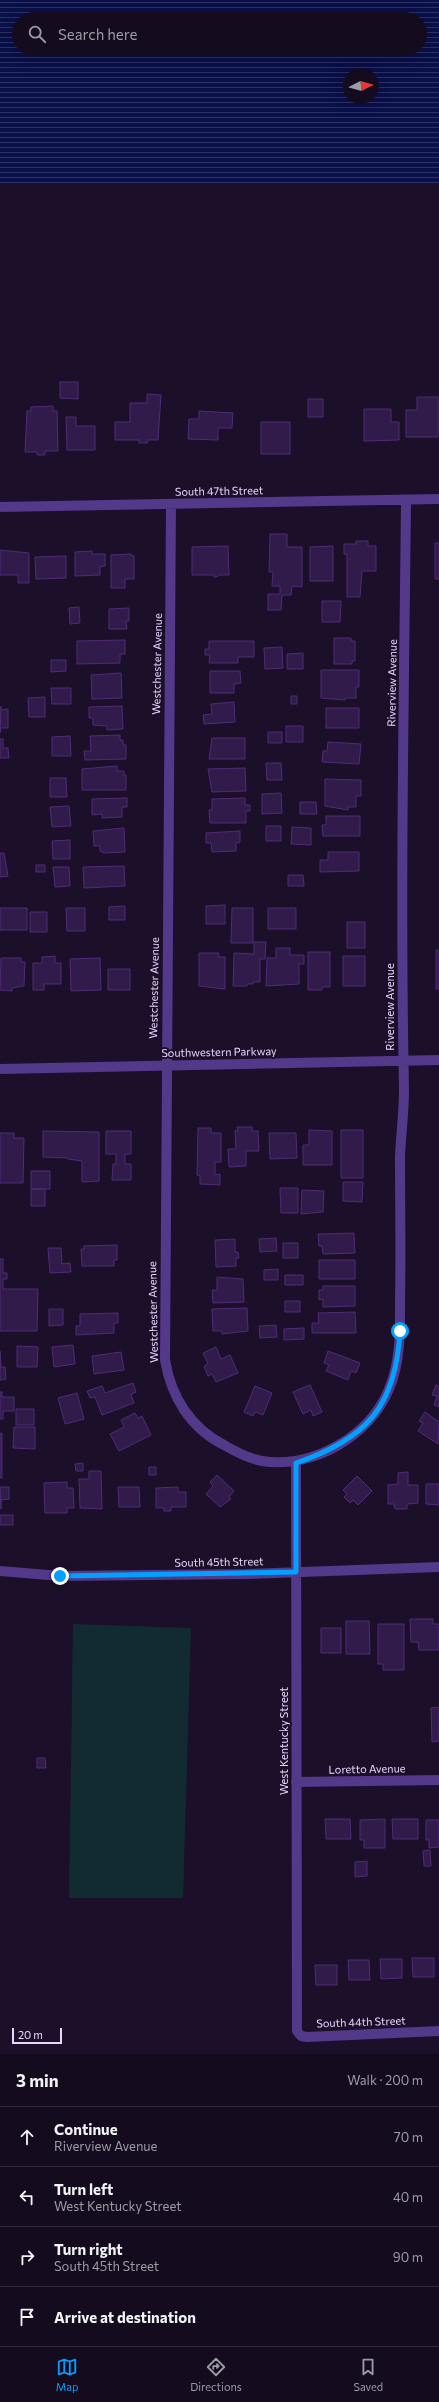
<!DOCTYPE html>
<html lang="en">
<head>
<meta charset="utf-8">
<style>
	body { margin:0; font-family:Commissioner,sans-serif; background:#21192c; color:#f1f3f6 }
	.compass { position:absolute; left:343px; top:68px; width:36px; height:36px; border-radius:50%; background:#140b1f; box-shadow:0 4px 16px #0002; rotate:84deg }
	.scale { position:absolute; left:12px; bottom:10px; width:50px; box-sizing:border-box; padding-left:4px; border:2px solid #e7d7ff; border-top:0; font-size:11px; line-height:14px; white-space:nowrap; color:#e7d7ff; -webkit-text-stroke:3px #1b0f29; paint-order:stroke }
	.stop { position:absolute; width:12px; height:12px; margin:-9px; border:3px solid #03a1ff; border-radius:50%; background:#fff }
	.stop.end { background:#03a1ff; border-color:#fff; box-shadow:0 1px 4px #0008 }
	.list { margin:0; padding:0; list-style:none }
	h2 { display:flex; justify-content:space-between; align-items:center; height:52px; margin:0; padding:0 16px; font-size:17px }
	h2 small { font-size:13px; font-weight:400; color:#9d9ba4 }
	.list li { display:grid; grid-template-columns:26px 1fr auto; gap:12px; align-items:center; box-sizing:border-box; height:60px; padding:0 16px; border-top:1px solid #332b3d }
	.list b { display:block; font-size:15px; white-space:nowrap }
	.list p { margin:0; font-size:13px; white-space:nowrap; color:#9d9ba4 }
	.list em { font-size:13px; font-style:normal; color:#9d9ba4 }
	.icon { flex:none; width:22px; height:22px; fill:none; stroke:currentColor; stroke-width:2; stroke-linecap:round; stroke-linejoin:round }
	.map { position:relative; flex:none; width:439px; height:2054px; overflow:hidden }
	.search { position:absolute; background:#140b1f; box-shadow:0 4px 16px #0002; left:12px; right:12px; top:12px; height:44px; display:flex; align-items:center; gap:10px; box-sizing:border-box; padding:0 14px; border-radius:22px; color:#9d9ba4; font-size:15px }
	.sheet { height:292px; background:#140b1f }
	nav { display:flex; justify-content:space-around; align-items:center; box-sizing:border-box; height:56px; border-top:1px solid #332b3d; background:#140b1f; font-size:11px; color:#9d9ba4 }
	nav a { display:grid; justify-items:center; gap:2px }
	nav .on { color:#03a1ff }
	.map>svg:first-child { display:block }
	.green { fill:#122b33 }
	.water { fill:url(#water-rules); fill-rule:evenodd }
	.building { fill:#311b4a; stroke:#4f2c77 }
	.lines { fill:none; stroke-linecap:round; stroke-linejoin:round }
	.minor { stroke:#523989; stroke-width:10 }
	.route { stroke:#03a1ff; stroke-width:5 }
	.labels { text-anchor:middle; stroke-width:4; stroke-linejoin:round; paint-order:stroke }
	.street-label { font-size:11px; fill:#e7d7ff; stroke:#1b0f29 }
</style>
</head>
<body>
<div class="map">
<svg width="439" height="2054" viewBox="0 0 439 2054">
	<defs>
		<pattern id="water-rules" width="6" height="5" patternUnits="userSpaceOnUse"><rect width="6" height="5" fill="#090f48"/><path d="M0 2.5h6" fill="none" stroke="#2d3163"/></pattern>
	</defs>
	<rect width="100%" height="100%" fill="#1b0f29"/>
	<path class="green" d="M73 1624 191 1628 183 1898H69Z"/>
	<path class="water" d="M0 0H439V183H0ZM19 19H420V49H19ZM349 74H373V98H349Z"/>
	<path class="building" d="M60 382H78V399L60 398Z
		M147 394 161 395 158 440H148L147 443H139V440H115V422H130V403H147Z
		M417 397H438V437H406V410H417Z
		M308 399H323V417H308Z
		M53 406V411H57L58 451H45V455H37V452H25L27 411H31V407Z
		M364 409H391V422H399V440L364 441Z
		M199 411 233 413 232 428H218V440L188 439 189 419H199Z
		M66 417H76V426H95V450H67Z
		M261 422H290V454H261Z
		M270 534H287V547H302V587L292 586 291 595H282L281 610H268V594H280V586H272L273 572H269Z
		M356 541H368V546H376V571H362L360 597H347V554H344V544H356Z
		M435 543H439V579H435Z
		M228 546 229 575H219L217 577H214V575H192V547Z
		M333 546V581H310V547Z
		M0 550 29 553V583H18V575H0Z
		M92 551V554H105V566L100 567V575L75 576V552Z
		M130 554 134 556V579H125V588H111V555Z
		M66 556V578L36 579 35 557Z
		M322 601H341L340 622H322Z
		M79 607 80 623 70 624 69 608Z
		M129 608V621H126L127 629H109V609Z
		M334 638H351V641H355V661H352V664H334Z
		M125 640V654H120V663L77 664V641Z
		M209 641H254V657H238V663H209L210 655H205V649H209Z
		M282 647 283 668 265 669 264 648Z
		M303 653V669H287V654Z
		M51 660H66V671L51 672Z
		M321 670H359V687H356V698H345V700L321 698Z
		M210 671H240L241 683 234 684V693H210Z
		M121 673 122 698 92 699 91 675Z
		M51 688H71V704H52Z
		M291 696H297V704H291Z
		M45 697V717H29L28 698Z
		M234 702 235 722 204 724 203 715 212 714 211 704Z
		M1 706V710L8 709V728H1L0 733Z
		M122 706 123 729 107 730V726L93 725V718H89V707Z
		M326 708H359V728H326Z
		M286 726H303V742H286Z
		M268 732H282V743H268Z
		M120 735V740H123V745H126V759L85 760 84 751H91L90 736Z
		M70 736 71 756H52V737Z
		M212 738H245V759H209Z
		M0 739H3V748H8L9 758H0Z
		M328 742 361 744 359 764 322 762 323 751H327Z
		M266 763H281L282 780H267Z
		M117 766V771H124V775H126V790H82V769Z
		M245 768 246 791 212 792 208 769Z
		M50 778H66L67 797H50Z
		M325 779 361 780V796H356V807H348V810L325 806Z
		M281 793 282 813 262 814V794Z
		M127 798V807H122V817L102 818V814L92 815V799Z
		M245 798V805H250V811H246V823H210L209 810H212V799Z
		M300 802H316L317 814H300Z
		M69 806 71 826 52 827 50 807Z
		M326 816H360V836H323L322 825H326Z
		M266 826H281V841H266Z
		M292 827 311 828V845L291 844Z
		M124 828 125 852 104 853 100 851V846H94L93 831Z
		M240 831V842L236 843V851L212 852 211 843H206V833Z
		M70 840V859H53L52 841Z
		M328 852H359V871L320 872V860H328Z
		M0 853H4L8 876 0 877Z
		M36 865H45V872H36Z
		M124 866 125 886 84 888 83 867Z
		M53 867H69L70 886 55 887Z
		M288 875H303L304 886H288Z
		M225 905V924H206V906Z
		M125 906V920H109V907Z
		M0 908H27V930H0Z
		M66 908H85V931H67Z
		M232 908H253V943H231Z
		M268 908H296V929H268Z
		M30 912H47V932H30Z
		M347 922H365V948H347Z
		M254 942H266L265 959H260V982H253V984H247V986H233L234 953 254 954Z
		M276 948H290V955H304V964H299V984L266 986 267 958H276Z
		M436 950H439V989H436Z
		M308 952H330V987H322V990H308Z
		M199 953H219L218 957H225V989L199 986Z
		M55 956V963H61V984H44V990H33V963H42V957Z
		M343 956H365V986H343Z
		M1 958H21V962H25L24 986 12 988V991L0 990Z
		M100 958 101 990 71 991 70 959Z
		M108 969H130V990H108Z
		M237 1127H252V1131H258L259 1151H246V1166L229 1167 228 1149H236L235 1131H238Z
		M198 1128H211V1133H221V1162H215V1175L220 1174V1185L200 1184V1176L197 1175Z
		M309 1130 332 1131V1165H303V1145H309Z
		M341 1130H363V1178H341Z
		M43 1131 99 1132V1181L82 1182V1161L68 1159V1158L43 1157Z
		M106 1131H131V1154H125V1164H131V1180H112L113 1164H116V1154H106Z
		M0 1133H14V1138H24L23 1183H0Z
		M269 1133H296L297 1158 270 1159Z
		M31 1171H50V1189H31Z
		M343 1182H363L362 1202 343 1201Z
		M280 1188H298V1213H281Z
		M31 1189H45V1206H31Z
		M302 1190 324 1191 323 1212 301 1214Z
		M354 1233 355 1253 323 1254 322 1246H319L318 1234Z
		M276 1238 277 1251 260 1252 259 1239Z
		M235 1239V1252H238L239 1258H236V1266L216 1267 215 1240Z
		M283 1243H298V1258H283Z
		M117 1245V1260H114V1266H82L81 1249H84V1246Z
		M48 1248H61L62 1264 70 1263 71 1272 50 1273Z
		M0 1259H3V1273H7V1279H3V1289H38L37 1331H0Z
		M319 1260H355V1279H319Z
		M278 1269V1280H264V1270Z
		M285 1275H303V1285H285Z
		M217 1277 243 1279 244 1302 213 1303 212 1290H217Z
		M323 1286H355V1306L323 1307V1299L319 1300V1290H323Z
		M285 1301H300V1312H285Z
		M247 1308 248 1331 222 1334V1331H213L212 1309Z
		M49 1309H63V1325L49 1326Z
		M355 1312 356 1333H312V1323H319L318 1313Z
		M118 1313V1323H114V1333L76 1335V1326H80V1314Z
		M276 1325 277 1337 260 1338 259 1326Z
		M304 1328V1339L284 1340V1329Z
		M73 1345 75 1364 54 1367 52 1347Z
		M17 1346 38 1347 37 1367H17Z
		M216 1347 221 1359 230 1355 238 1373 216 1382 212 1374 208 1376 204 1366 208 1364 203 1353Z
		M0 1351 1 1367H5L6 1379 0 1380Z
		M328 1351 360 1363 356 1373 351 1371 348 1380 326 1371 329 1365 324 1363Z
		M121 1352 124 1370 94 1374 92 1356Z
		M133 1383 136 1392 131 1394 134 1403 102 1415 95 1397 90 1398 87 1391 102 1386 105 1393Z
		M310 1385 322 1412 313 1416 311 1410 303 1414 293 1392Z
		M436 1385 439 1386V1407L434 1405 437 1396 432 1395Z
		M255 1386 272 1393 263 1415 255 1412 253 1416 244 1412Z
		M0 1392H2V1397H14V1411H3V1419H0Z
		M77 1393 84 1419 65 1424 58 1398Z
		M16 1409H34V1425H16Z
		M425 1412 439 1422 438 1444 418 1431 423 1423 419 1421Z
		M135 1413 138 1418 142 1416 151 1435 119 1451 110 1434 124 1427 121 1420Z
		M14 1427H35V1449L13 1448Z
		M0 1433H2V1478H0Z
		M83 1463V1471H76L75 1464Z
		M149 1467H156V1475H149Z
		M89 1471H101L102 1509 80 1508 79 1479H89Z
		M408 1472V1485H418V1503L407 1504V1509H395L394 1504H388V1485L398 1484V1473Z
		M217 1475 234 1491 229 1497 231 1499 220 1507 206 1494 213 1486 210 1482Z
		M357 1476 372 1491 358 1505 353 1500 350 1503 344 1497 347 1494 343 1490Z
		M67 1482V1488H73L74 1508H67V1513H45L44 1483Z
		M426 1484H439V1505L426 1504Z
		M0 1487H9V1499L1 1500V1509Z
		M118 1487H139L140 1507H119Z
		M178 1487V1492H186V1507H171V1511H164V1508H156V1488Z
		M0 1515H13V1525H0Z
		M410 1619H433V1624H439V1650H419L418 1642H411Z
		M346 1621H369L370 1654H346Z
		M378 1624H404V1670H383V1664H378Z
		M321 1628H341V1653H321Z
		M439 1707V1741L432 1742 431 1708Z
		M37 1758H45L46 1768H37Z
		M325 1819H350L351 1839H326Z
		M385 1819V1848H364V1840H360V1820Z
		M392 1819H418V1839H393Z
		M426 1820H439V1847L429 1848V1840H426Z
		M430 1850 431 1866H424L423 1851Z
		M367 1861V1876L355 1877V1862Z
		M412 1958H434V1977H413Z
		M380 1959H402V1978L381 1979Z
		M348 1960H369L370 1980H349Z
		M315 1965H337V1985H316Z"/>
	<g class="lines">
		<path class="minor" d="M171 504 165 1360C171 1396 190 1428 224 1445 236 1452 249 1459 262 1461 313 1469 370 1436 389 1389 401 1361 400 1330 400 1300 401 1252 400 1204 400 1156 401 1134 404 1112 404 1090 400 893 404 696 406 500
			M0 507 439 499
			M0 1069 439 1060
			M296 1463 297 2031 301 2036 307 2037 439 2031
			M0 1571 60 1576 246 1574 439 1567
			M296 1782 439 1780"/>
	</g>
	<g class="lines">
		<path class="route" d="M60 1576 296 1572V1463C367 1439 396 1406 400 1331"/>
	</g>
	<g class="labels">
		<g class="street-label">
			<text transform="translate(219 491) rotate(-1)" y="4">South 47th Street</text>
			<text transform="translate(157 664) rotate(-89)" y="4">Westchester Avenue</text>
			<text transform="translate(392 683) rotate(-89)" y="4">Riverview Avenue</text>
			<text transform="translate(154 988) rotate(-89)" y="4">Westchester Avenue</text>
			<text transform="translate(390 1007) rotate(-90)" y="4">Riverview Avenue</text>
			<text transform="translate(219 1052) rotate(-1)" y="4">Southwestern Parkway</text>
			<text transform="translate(153 1312) rotate(-91)" y="4">Westchester Avenue</text>
			<text transform="translate(219 1562) rotate(-1)" y="4">South 45th Street</text>
			<text transform="translate(284 1741) rotate(-90)" y="4">West Kentucky Street</text>
			<text transform="translate(367 1769) rotate(-1)" y="4">Loretto Avenue</text>
			<text transform="translate(361 2022) rotate(-2)" y="4">South 44th Street</text>
		</g>
	</g>
</svg>
<svg class="compass" viewBox="-18 -18 36 36"><path d="M0-13l5 13h-10z" fill="#e53935"/><path d="M0 13l5-13h-10z" fill="#9d9ba4"/></svg>
<div class="scale">20 m</div>
<div class="stop" style="left:400px;top:1331px"></div>
<div class="stop end" style="left:60px;top:1576px"></div>
<div class="search"><svg class="icon" aria-label="search" viewBox="0 0 24 24"><circle cx="10" cy="10" r="6"/><path d="M15 15l6 6"/></svg>Search here</div>
</div>
<section class="sheet">
<h2>3 min<small>Walk · 200 m</small></h2>
<ul class="list">
<li><svg class="icon" aria-label="ahead" viewBox="0 0 24 24"><path d="M12 20V5M6 11l6-6 6 6"/></svg><div><b>Continue</b><p>Riverview Avenue</p></div><em>70 m</em></li>
<li><svg class="icon" aria-label="left" viewBox="0 0 24 24"><path d="M17 20v-9H6M10 6l-5 5 5 5"/></svg><div><b>Turn left</b><p>West Kentucky Street</p></div><em>40 m</em></li>
<li><svg class="icon" aria-label="right" viewBox="0 0 24 24"><path d="M7 20v-9h11M14 6l5 5-5 5"/></svg><div><b>Turn right</b><p>South 45th Street</p></div><em>90 m</em></li>
<li><svg class="icon" aria-label="arrive" viewBox="0 0 24 24"><path d="M6 21V4h12l-3 4 3 4H6"/></svg><div><b>Arrive at destination</b></div></li>
</ul>
</section>
<nav>
<a class="on"><svg class="icon" aria-label="map" viewBox="0 0 24 24"><path d="M3 6l6-2 6 2 6-2v14l-6 2-6-2-6 2zM9 4v14M15 6v14"/></svg>Map</a>
<a><svg class="icon" aria-label="directions" viewBox="0 0 24 24"><path d="M12 3l9 9-9 9-9-9zM9 14v-3h6M13 9l2 2-2 2"/></svg>Directions</a>
<a><svg class="icon" aria-label="saved" viewBox="0 0 24 24"><path d="M7 4h10v16l-5-4-5 4z"/></svg>Saved</a>
</nav>
</body>
</html>
